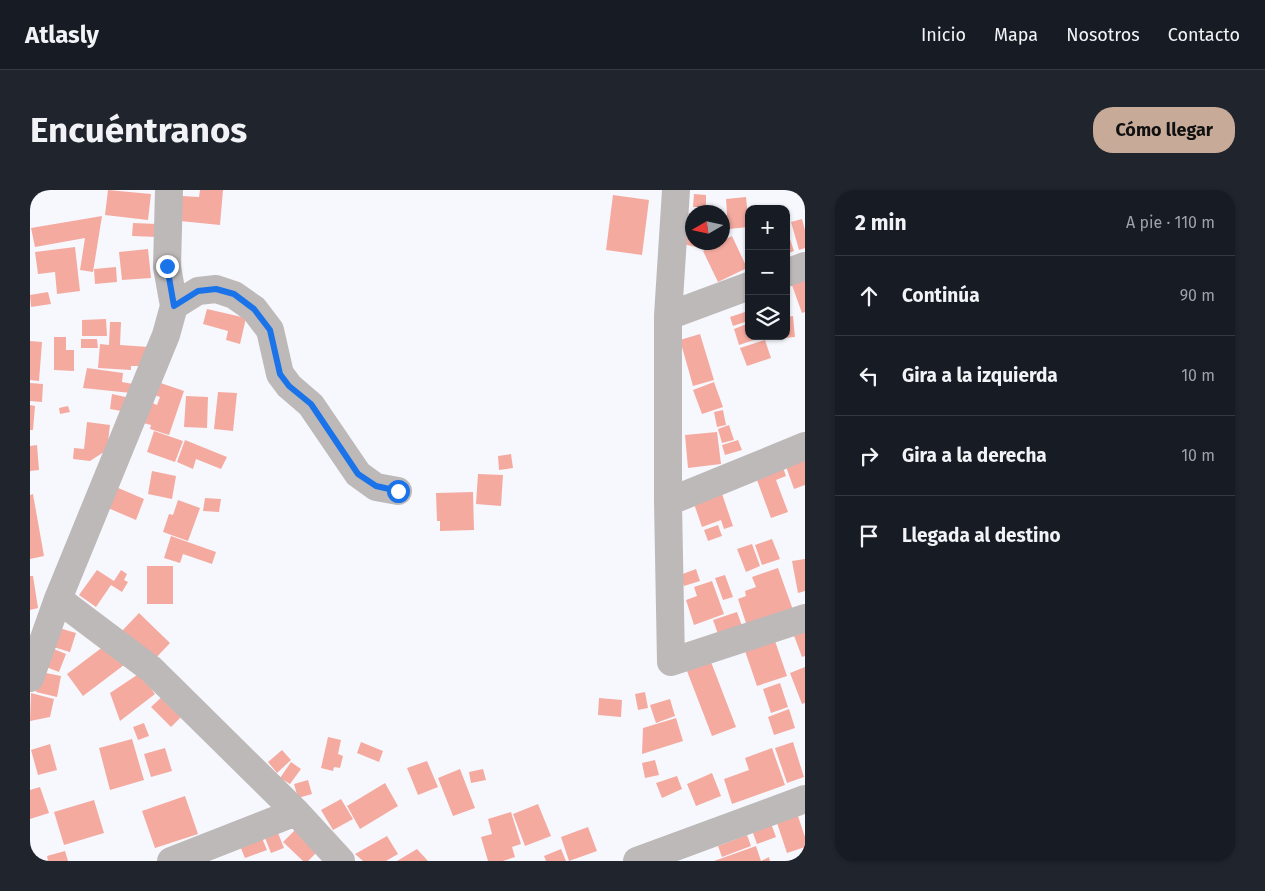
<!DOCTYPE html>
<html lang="es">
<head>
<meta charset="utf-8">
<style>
	body { margin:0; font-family:"Fira Sans",sans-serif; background:#20242c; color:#f1f3f6 }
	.controls { position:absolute; right:15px; top:15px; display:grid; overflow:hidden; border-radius:10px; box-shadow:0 1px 4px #0004 }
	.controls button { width:45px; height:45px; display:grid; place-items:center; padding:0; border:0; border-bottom:1px solid #363941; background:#171b24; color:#f1f3f6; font:25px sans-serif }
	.compass { position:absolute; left:655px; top:15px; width:45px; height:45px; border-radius:50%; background:#171b24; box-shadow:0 1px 4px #0004; rotate:261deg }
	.stop { position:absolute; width:15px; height:15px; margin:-11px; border:4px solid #1a73e8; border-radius:50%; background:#fff }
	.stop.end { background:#1a73e8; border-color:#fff; box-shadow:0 1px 5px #0008 }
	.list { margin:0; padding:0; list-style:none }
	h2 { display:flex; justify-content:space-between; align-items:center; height:65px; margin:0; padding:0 20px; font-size:21px }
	h2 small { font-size:16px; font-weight:400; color:#9ea1a6 }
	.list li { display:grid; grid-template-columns:32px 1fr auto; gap:15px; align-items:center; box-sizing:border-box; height:80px; padding:0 20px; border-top:1px solid #363941 }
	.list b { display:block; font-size:19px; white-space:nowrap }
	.list em { font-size:16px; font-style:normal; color:#9ea1a6 }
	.icon { flex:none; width:28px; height:28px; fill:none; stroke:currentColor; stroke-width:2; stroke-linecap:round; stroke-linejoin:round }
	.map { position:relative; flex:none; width:775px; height:671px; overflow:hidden; border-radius:20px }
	header { display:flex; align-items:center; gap:30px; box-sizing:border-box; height:70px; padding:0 25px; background:#171b24; border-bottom:1px solid #363941 }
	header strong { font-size:24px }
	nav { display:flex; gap:28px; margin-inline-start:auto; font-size:18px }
	.intro { display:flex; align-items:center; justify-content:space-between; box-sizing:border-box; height:120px; padding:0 30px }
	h1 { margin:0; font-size:35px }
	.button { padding:12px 22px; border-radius:20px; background:#c7aa97; color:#111; font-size:18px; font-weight:700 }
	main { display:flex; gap:30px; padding:0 30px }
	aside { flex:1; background:#171b24; border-radius:20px; box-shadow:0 1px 4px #0004 }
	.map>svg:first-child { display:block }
	.building { fill:#f5aaa0 }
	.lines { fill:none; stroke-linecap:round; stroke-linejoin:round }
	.minor { stroke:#bdb9b9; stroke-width:28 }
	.route { stroke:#1a73e8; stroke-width:6 }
</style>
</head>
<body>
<header>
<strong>Atlasly</strong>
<nav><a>Inicio</a><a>Mapa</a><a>Nosotros</a><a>Contacto</a></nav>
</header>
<div class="intro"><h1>Encuéntranos</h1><a class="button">Cómo llegar</a></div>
<main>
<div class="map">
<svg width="775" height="671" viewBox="0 0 775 671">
	<rect width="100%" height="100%" fill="#f6f8fe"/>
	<path class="building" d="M78 0 121 4 118 30 75 25Z
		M170 0H193L190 35 150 31 152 6 169 7Z
		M664 4 676 5V17H663Z
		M583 5 619 10 612 65 576 60Z
		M716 7 719 37 698 39 696 9Z
		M659 23H662V52H675L674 59 653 54Z
		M72 26 63 82 50 80 55 48 5 57 1 38Z
		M772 29 775 40V58L769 60 761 32Z
		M103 33 127 34V47L102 46Z
		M756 37 764 61 756 64Z
		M702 46 717 78 688 92 673 61Z
		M45 57 50 101 27 104 25 82 8 84 5 62Z
		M118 59 121 88 92 90 89 62Z
		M86 77 87 92 65 94 64 79Z
		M775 81V122L772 123 759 87Z
		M18 102 21 114 1 117 0 105Z
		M177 119 216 128 210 154 196 150 198 141 173 134Z
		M715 122 718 131 703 136 700 127Z
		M763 126 765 147 742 149V146H756V127Z
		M76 129 77 146H52V130Z
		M80 132H91L90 155 119 157 118 176H101V180L68 178 70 154 79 155Z
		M719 133V146L733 147 709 155 704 139Z
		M670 144 684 190 663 196 650 150Z
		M24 147H36V160H44V181L24 180Z
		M51 149H67L68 158H51Z
		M735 150 741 168 717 176 710 158Z
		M0 151 12 152 9 191 0 190Z
		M57 178 93 183 92 192 103 194 101 203 53 198Z
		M122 190 154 201 139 245 120 239 121 235 113 233 120 212 127 215 130 207 118 203Z
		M684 192 693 217 672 224 663 200Z
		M0 193 13 194 12 212 0 211Z
		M188 202 207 203 203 241 184 239Z
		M82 204 100 208 97 222 80 219Z
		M156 206 178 207 177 238 154 237Z
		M0 215 5 216 3 240H0Z
		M38 216 40 222 30 224 29 218Z
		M693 220 696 235 687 237 684 222Z
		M57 232 80 235 77 260 60 271 43 269 44 258 54 259Z
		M699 235 704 250 692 253 688 239Z
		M124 241 153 251 145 272 117 262Z
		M687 242 691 274 658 278 655 245Z
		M155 250 197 267 191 279 166 269 163 279 147 272Z
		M708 250 712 260 695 265 692 255Z
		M7 255 9 280 0 281V256Z
		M775 263V295L764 299 754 271Z
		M481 264 483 278 469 280 468 266Z
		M751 272 756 286 746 290 758 322 741 328 724 282Z
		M122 281 146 286 142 309 118 304Z
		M448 284 473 285 471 316 446 314Z
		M86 297 114 309 106 330 78 318Z
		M690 298 703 336 694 339 691 330 672 337 662 308Z
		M443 302 444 340 410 341V331H407L406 303Z
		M3 304 14 366 0 369V305Z
		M175 308 191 309 189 322 173 321Z
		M148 310 170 318 158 351 133 342 139 324 143 325Z
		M688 335 692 346 678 351 674 340Z
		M141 346 186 362 182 374 153 364 150 373 134 368Z
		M742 349 750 369 732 375 725 355Z
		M722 354 730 376 716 382 707 359Z
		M775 369V401L768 403 762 371Z
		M117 376H143V414H117Z
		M748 378 763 420 717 436 708 409 716 406 715 401 726 397 722 387Z
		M666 379 670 391 654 396 650 385Z
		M67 380 84 391 91 380 97 384 94 390 98 392 92 402 81 395 66 417 49 405Z
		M695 385 703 407 693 410 685 388Z
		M0 386H3L8 418 0 420Z
		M682 391 694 424 664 435 656 410 667 406 664 397Z
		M707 422 712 436 688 444 683 430Z
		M109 423 140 453 123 471 92 441Z
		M26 437 46 443 40 462 20 456Z
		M775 439V466L772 467 763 443Z
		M744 448 757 486 727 496 714 458Z
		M78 453 94 475 53 506 37 484Z
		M19 457 36 464 29 482 11 475Z
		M681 472 706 537 682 546 657 481Z
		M775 477V513L772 514 760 483Z
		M11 482 31 486 27 507 6 502Z
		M110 483 125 504 90 531 80 503Z
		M750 493 758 517 741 523 733 499Z
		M615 502 618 518 608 520 605 504Z
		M1 503 24 509 20 527 0 531Z
		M135 504 154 524 141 537 121 517Z
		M569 508 592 510 591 527 568 525Z
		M640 509 645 526 626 533 620 515Z
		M759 519 765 538 744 545 738 527Z
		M646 528 653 551 612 564 613 538Z
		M114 533 119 546 108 550 103 537Z
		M298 547 311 550 308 564 313 566 310 578 304 577 303 581 291 578Z
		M102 549 114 590 80 600 69 558Z
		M331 552 353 561 349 572 327 563Z
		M763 552 774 587 757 593 745 558Z
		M20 554 27 580 8 585 1 560Z
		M135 558 142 581 121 587 114 564Z
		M742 558 755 595 702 614 694 589 719 580 715 568Z
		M252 560 261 570 247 583 238 572Z
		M625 570 629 585 615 588 612 573Z
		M397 571 408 597 388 605 377 578Z
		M261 572 271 579 260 594 250 588Z
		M430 579 445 618 423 626 408 588Z
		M453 579 456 590 441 593 439 582Z
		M682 583 691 606 666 616 657 594Z
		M647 586 652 599 632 608 626 593Z
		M278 590 282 604 268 608 264 594Z
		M355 593 368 616 330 639 317 616Z
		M10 597 19 623 0 629V600Z
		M155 606 168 644 125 658 112 621Z
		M311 609 323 629 303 640 291 620Z
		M64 610 74 643 34 655 24 622Z
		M508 614 521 646 495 656 483 624Z
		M481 622 491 654 482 657 485 667 473 671H458L451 647 462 644 458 629Z
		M767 623 775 647V657L757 663 746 630Z
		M739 628 746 647 727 654 720 635Z
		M558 637 567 661 539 671 531 647Z
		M246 638 254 658 241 663 233 643Z
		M266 639 288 661 278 671H273L253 652Z
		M230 643 237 660 215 668 208 651Z
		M717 645 721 656 692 667 688 656Z
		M357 646 368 664 356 671H333L325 664Z
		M726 656 731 671 739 667 740 671H684Z
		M387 659 398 671H367Z
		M531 659 536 671H516L514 666Z
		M35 661 38 671H18L17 666Z"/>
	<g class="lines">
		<path class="minor" d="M646 0 638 126V312L641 472 775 428
			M756 83 775 76
			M144 116 168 101 186 99 204 105 224 119 240 140 250 184 259 196 281 215 328 284 346 297 368 301
			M638 126 719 96
			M638 312 775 256
			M28 409 121 479 266 622 311 671
			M0 488 28 409 136 145 144 116 137 77 139 0
			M141 671 266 622
			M607 671 775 609"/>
	</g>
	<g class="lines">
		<path class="route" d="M137 76 144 116 168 101 186 99 204 104 224 119 240 140 250 184 259 196 281 214 328 284 346 296 368 301"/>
	</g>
</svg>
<div class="controls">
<button>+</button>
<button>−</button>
<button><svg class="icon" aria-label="layers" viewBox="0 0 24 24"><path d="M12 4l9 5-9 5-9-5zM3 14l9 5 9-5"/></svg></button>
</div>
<svg class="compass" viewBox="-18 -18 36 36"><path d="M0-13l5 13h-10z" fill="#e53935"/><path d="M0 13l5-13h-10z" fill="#9ea1a6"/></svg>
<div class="stop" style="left:368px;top:301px"></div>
<div class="stop end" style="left:137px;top:76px"></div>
</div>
<aside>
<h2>2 min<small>A pie · 110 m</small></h2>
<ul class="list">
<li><svg class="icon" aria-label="ahead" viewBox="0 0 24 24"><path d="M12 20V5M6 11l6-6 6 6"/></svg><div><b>Continúa</b></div><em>90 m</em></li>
<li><svg class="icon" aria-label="left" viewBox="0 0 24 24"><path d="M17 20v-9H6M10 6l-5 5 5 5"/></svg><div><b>Gira a la izquierda</b></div><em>10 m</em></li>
<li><svg class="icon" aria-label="right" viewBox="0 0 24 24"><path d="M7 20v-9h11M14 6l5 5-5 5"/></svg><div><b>Gira a la derecha</b></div><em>10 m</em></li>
<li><svg class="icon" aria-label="arrive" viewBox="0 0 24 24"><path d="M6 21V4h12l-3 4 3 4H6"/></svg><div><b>Llegada al destino</b></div></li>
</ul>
</aside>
</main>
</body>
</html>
